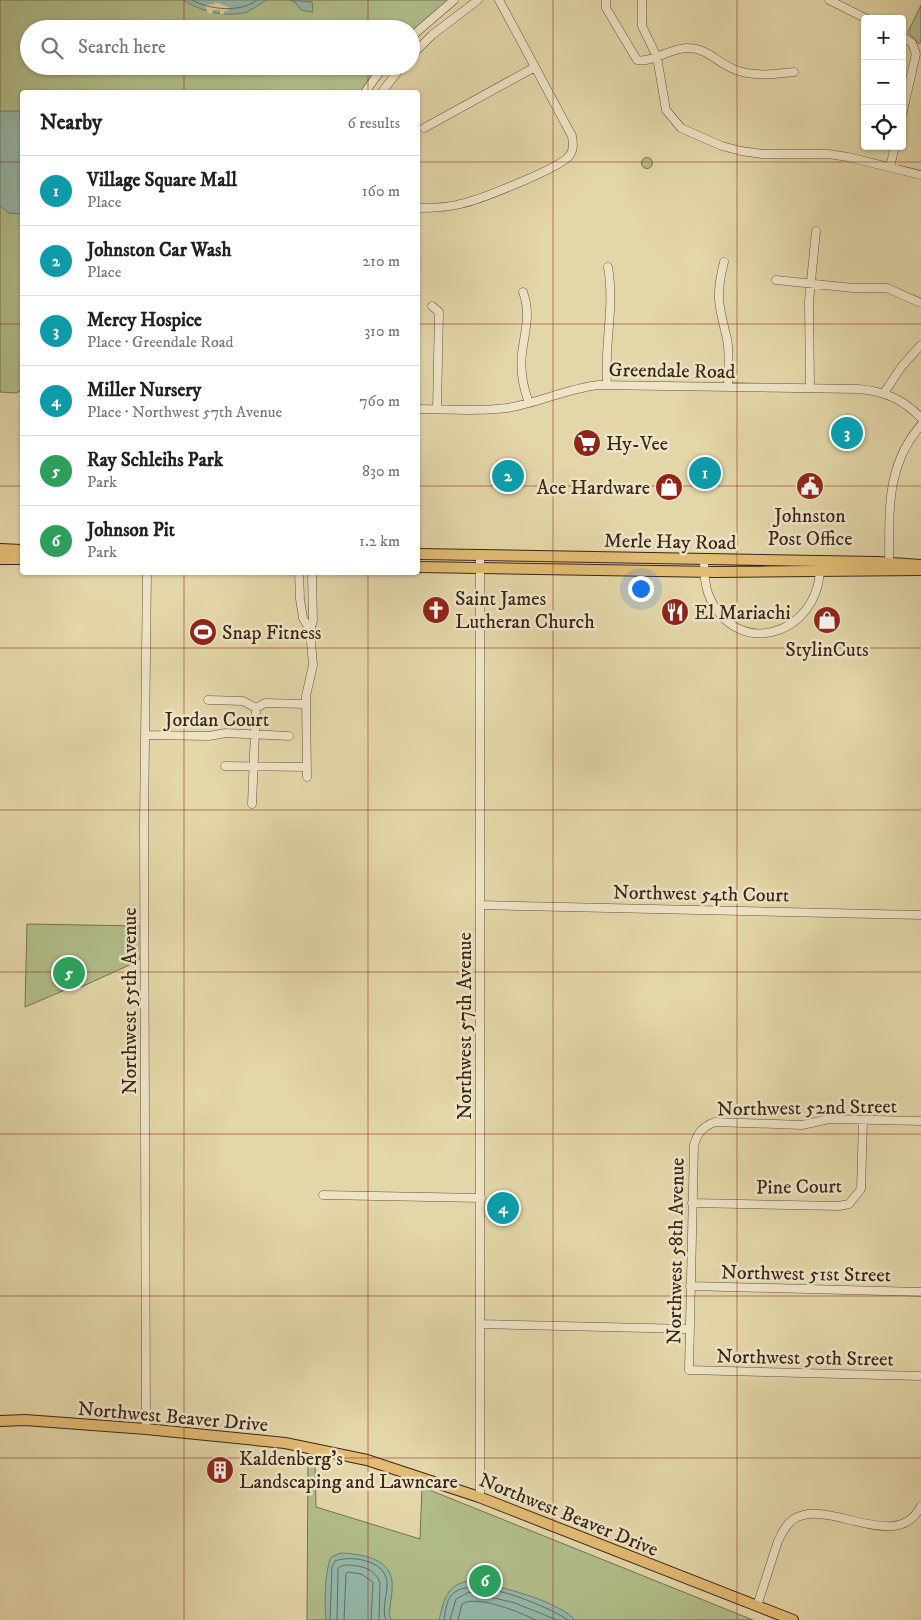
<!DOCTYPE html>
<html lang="en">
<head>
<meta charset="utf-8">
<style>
	body { margin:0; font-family:"IM FELL DW Pica",serif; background:#f6f6f6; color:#202124 }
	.controls { position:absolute; right:15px; top:15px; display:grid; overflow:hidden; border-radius:5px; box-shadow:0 1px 4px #0004 }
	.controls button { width:45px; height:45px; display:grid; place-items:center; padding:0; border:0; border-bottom:1px solid #e0e0e0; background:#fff; color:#202124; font:25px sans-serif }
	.you { position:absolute; left:640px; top:588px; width:18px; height:18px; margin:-12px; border:4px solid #fff; border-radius:50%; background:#1a73e8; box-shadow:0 0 0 8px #1a73e833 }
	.badge { display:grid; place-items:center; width:32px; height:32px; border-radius:50%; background:#d93025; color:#fff; font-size:16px; font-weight:700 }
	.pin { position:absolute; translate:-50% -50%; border:2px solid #fff; box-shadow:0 1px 5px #0006 }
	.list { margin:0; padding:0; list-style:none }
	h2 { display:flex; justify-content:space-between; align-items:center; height:65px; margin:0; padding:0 20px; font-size:21px }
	h2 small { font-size:16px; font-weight:400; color:#757577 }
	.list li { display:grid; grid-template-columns:32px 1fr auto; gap:15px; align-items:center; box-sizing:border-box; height:70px; padding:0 20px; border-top:1px solid #e0e0e0 }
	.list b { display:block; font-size:19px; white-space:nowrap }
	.list p { margin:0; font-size:16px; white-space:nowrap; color:#757577 }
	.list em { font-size:16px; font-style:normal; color:#757577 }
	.icon { flex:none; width:28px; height:28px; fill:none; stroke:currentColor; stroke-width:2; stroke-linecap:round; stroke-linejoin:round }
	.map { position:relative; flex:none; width:921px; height:1620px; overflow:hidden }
	.search { position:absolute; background:#fff; box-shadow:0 1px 4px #0004; left:20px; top:20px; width:400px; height:55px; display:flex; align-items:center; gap:12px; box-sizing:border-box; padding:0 18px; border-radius:28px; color:#757577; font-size:19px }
	.panel { position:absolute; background:#fff; box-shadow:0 1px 4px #0004; left:20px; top:90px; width:400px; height:485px; border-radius:5px }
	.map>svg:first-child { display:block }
	.green { fill:#b1be8a; stroke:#757252 }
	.water { fill:#95b9aa; stroke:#707e70 }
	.pier { fill:#e3d6a8 }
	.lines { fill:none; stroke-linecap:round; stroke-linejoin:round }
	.shore { stroke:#677062; stroke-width:1 }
	.minor-casing { stroke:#64523e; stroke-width:9 }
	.major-casing { stroke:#39261a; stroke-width:12 }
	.minor { stroke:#ede4c6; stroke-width:8 }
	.major { stroke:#e2bb74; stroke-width:10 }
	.grid { fill:none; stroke:#8f2418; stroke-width:1; stroke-opacity:0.55 }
	.labels { text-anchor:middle; stroke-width:5; stroke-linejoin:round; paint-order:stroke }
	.street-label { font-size:20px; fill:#39261a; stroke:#ede4c6 }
	.poi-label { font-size:20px; fill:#39261a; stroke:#ede4c6; text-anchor:start }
</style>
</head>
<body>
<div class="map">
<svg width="921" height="1620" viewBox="0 0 921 1620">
	<rect width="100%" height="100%" fill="#e3d6a8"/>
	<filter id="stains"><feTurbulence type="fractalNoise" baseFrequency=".004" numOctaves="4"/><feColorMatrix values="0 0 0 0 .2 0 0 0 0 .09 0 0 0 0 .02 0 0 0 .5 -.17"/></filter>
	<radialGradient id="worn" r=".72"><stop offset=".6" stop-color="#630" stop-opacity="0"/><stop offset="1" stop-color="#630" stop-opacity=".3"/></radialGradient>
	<path class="green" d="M0 0H454L411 37V29H29V66H384L365 92H22V390L16 393 0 392Z
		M921 5V42L919 44 908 32Z
		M641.5 163a5.5 5.5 0 1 1 11 0a5.5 5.5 0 1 1-11 0Z
		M27 924 141 926 142 954 138 961 81 987 79 984 25 1007Z
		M308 1461 315 1462 316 1507 420 1539 422 1487 753 1620H307Z"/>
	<path class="water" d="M183 0H267C260 3 254 9 247 12 226 18 200 11 183 0Z
		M289 0 312 2 313 12 301 10 296 3Z
		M4 111H22V214L9 213 0 206V112Z
		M341 1553C359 1554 389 1557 392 1581 393 1592 390 1604 389 1616L392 1620H326C324 1605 325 1570 331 1557Z
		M469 1581C496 1585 557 1600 575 1620H439C444 1600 446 1585 469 1581Z"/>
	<path class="pier" d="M215 2 229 7 228 11 225 10 224 14H220V10H213L212 14 208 13 205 5 214 4Z"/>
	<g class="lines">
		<path class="shore" d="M192 0C210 10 240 13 257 0
			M330 1620 332 1567 335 1561C351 1555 384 1560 387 1581 388 1594 381 1609 386 1620
			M337 1620 338 1568 343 1565C358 1565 375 1567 380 1583L379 1620
			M344 1620 346 1574 348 1572 361 1574 373 1582 371 1620
			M444 1620C446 1610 446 1598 455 1592 475 1576 548 1606 568 1620
			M450 1620 456 1599 469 1592 515 1603 557 1620
			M458 1620 462 1604C477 1594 521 1613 536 1620"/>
		<g class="minor-casing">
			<path id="minor" d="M606 0V8L637 60C650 64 672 47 688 48 707 48 719 64 736 70 755 77 775 74 794 72
				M642 0V26L657 57 666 110 681 128 722 146 741 151 762 154H828L848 157 921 175
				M829 0 867 19
				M902 36 912 43 916 54 902 115
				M411 37 454 0
				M411 56 432 35 478 0
				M365 92 384 66
				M382 92 402 66
				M424 128 535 67
				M890 167 895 146
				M418 208C432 208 446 208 460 204 479 200 561 168 570 155 574 149 573 143 572 136L499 0
				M724 262C715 298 719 305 727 339 730 355 728 371 728 387
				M776 280 853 288H887L921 303
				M523 292C531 314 525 330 522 353 520 370 523 387 529 403
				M432 306 439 312 437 409
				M607 385C604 345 615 307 608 267
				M810 388 809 301 816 231
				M884 393 902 366 921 345
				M418 409C447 409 478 412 507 408 538 403 566 389 598 385L858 389C884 391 903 399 921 418
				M480 555V1497
				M704 559C704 570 704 582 708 593 733 661 820 637 820 566
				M889 567C890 514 884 468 921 425
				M299 572 300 599 303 618 310 630 313 665 306 696 307 777
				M310 630 313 621 312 572
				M208 700 243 701 256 708 265 703 306 704
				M145 735 209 736 226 733 289 736
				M225 766 307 767
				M252 804 256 708
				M480 905 921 915
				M921 1121 829 1119 802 1125 715 1122C702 1127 698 1132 694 1145L689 1370 921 1376
				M323 1195 481 1198
				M692 1203 839 1206 849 1204 861 1189 863 1120
				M690 1286 921 1292
				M481 1324 689 1329
				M146 1429 144 824 147 572
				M757 1606 778 1541C782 1533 786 1524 794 1519 828 1497 897 1555 921 1506"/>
		</g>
		<g class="major-casing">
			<path id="major" d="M0 549 22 550
				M418 554 878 562 921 565
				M0 559H22
				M418 567 716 572 921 570
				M0 1421 25 1420 146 1429 285 1443 367 1460 479 1497 793 1620"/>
		</g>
		<use href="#minor" class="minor"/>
		<use href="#major" class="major"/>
	</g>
	<path class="grid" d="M184 0V29M368 0V29M553 0V1620M737 0V1620M184 66V92M368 66V92M0 162H22M418 162H921M0 324H22M418 324H921M0 486H22M418 486H921M184 572V1620M368 572V1620M0 648H921M0 810H921M0 972H921M0 1134H921M0 1296H921M0 1458H921"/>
	<defs>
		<g id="supermarket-disc" transform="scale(1.4375)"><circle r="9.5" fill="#8f2418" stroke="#ede4c6"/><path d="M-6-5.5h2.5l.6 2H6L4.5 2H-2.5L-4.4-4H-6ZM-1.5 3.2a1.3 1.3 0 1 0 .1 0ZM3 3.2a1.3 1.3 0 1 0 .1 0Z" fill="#fff"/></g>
		<g id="civic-disc" transform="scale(1.4375)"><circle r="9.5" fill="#8f2418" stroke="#ede4c6"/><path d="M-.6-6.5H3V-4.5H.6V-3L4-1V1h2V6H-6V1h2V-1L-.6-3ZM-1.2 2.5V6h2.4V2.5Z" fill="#fff"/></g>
		<g id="shop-disc" transform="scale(1.4375)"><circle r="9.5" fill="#8f2418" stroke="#ede4c6"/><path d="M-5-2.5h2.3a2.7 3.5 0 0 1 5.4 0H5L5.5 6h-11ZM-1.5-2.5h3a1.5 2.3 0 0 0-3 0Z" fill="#fff"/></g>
		<g id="church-disc" transform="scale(1.4375)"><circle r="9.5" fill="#8f2418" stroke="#ede4c6"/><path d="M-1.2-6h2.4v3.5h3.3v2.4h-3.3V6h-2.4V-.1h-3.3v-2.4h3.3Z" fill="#fff"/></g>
		<g id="restaurant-disc" transform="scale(1.4375)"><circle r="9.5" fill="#8f2418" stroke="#ede4c6"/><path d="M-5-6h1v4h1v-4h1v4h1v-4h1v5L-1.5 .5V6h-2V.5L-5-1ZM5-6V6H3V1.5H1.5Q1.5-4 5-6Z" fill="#fff"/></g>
		<g id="stadium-disc" transform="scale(1.4375)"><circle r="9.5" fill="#8f2418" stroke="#ede4c6"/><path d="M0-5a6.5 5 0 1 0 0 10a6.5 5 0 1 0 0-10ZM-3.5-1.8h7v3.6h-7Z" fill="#fff"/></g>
		<g id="building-disc" transform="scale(1.4375)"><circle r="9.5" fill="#8f2418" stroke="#ede4c6"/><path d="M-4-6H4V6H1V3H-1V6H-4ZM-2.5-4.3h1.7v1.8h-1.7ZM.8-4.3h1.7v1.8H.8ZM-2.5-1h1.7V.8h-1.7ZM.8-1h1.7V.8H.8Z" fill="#fff"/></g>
	</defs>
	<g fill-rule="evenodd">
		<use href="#supermarket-disc" x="587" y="443"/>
		<use href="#civic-disc" x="810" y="486"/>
		<use href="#shop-disc" x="669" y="487"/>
		<use href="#church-disc" x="436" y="610"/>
		<use href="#restaurant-disc" x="675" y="612"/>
		<use href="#shop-disc" x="827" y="620"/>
		<use href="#stadium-disc" x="203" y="632"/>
		<use href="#building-disc" x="220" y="1470"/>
	</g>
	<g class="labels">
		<g class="street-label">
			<text transform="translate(672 370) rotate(1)" y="7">Greendale Road</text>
			<text transform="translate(670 541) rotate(1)" y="7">Merle Hay Road</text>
			<text x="217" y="726">Jordan Court</text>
			<text transform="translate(701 893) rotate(1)" y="7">Northwest 54th Court</text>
			<text transform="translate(129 1001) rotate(-90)" y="7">Northwest 55th Avenue</text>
			<text transform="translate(464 1026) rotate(-90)" y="7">Northwest 57th Avenue</text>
			<text transform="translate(807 1107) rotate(-1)" y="7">Northwest 52nd Street</text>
			<text transform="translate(799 1186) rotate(-1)" y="7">Pine Court</text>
			<text transform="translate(675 1251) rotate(-89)" y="7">Northwest 58th Avenue</text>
			<text transform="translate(806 1273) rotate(1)" y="7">Northwest 51st Street</text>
			<text transform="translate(805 1357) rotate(1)" y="7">Northwest 50th Street</text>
			<text transform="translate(173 1416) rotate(5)" y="7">Northwest Beaver Drive</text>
			<text transform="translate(569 1514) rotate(22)" y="7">Northwest Beaver Drive</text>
		</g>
		<g class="poi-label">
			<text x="606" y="450">Hy-Vee</text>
			<text x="650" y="494" text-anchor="end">Ace Hardware</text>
			<text x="810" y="522" text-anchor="middle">Johnston<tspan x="810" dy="23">Post Office</tspan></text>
			<text x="455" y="605">Saint James<tspan x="455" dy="23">Lutheran Church</tspan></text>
			<text x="694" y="619">El Mariachi</text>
			<text x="222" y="639">Snap Fitness</text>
			<text x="827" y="656" text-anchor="middle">StylinCuts</text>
			<text x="239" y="1465">Kaldenberg's<tspan x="239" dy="23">Landscaping and Lawncare</tspan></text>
		</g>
	</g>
	<rect width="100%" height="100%" filter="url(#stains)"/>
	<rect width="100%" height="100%" fill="url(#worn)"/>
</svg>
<div class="controls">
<button>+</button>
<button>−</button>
<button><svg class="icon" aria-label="locate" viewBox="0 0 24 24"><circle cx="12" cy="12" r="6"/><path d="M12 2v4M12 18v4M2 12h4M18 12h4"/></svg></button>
</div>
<div class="you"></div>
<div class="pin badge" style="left:705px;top:473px;background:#0f9aa8">1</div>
<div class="pin badge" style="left:508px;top:476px;background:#0f9aa8">2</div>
<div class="pin badge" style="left:847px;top:433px;background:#0f9aa8">3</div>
<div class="pin badge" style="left:503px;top:1208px;background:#0f9aa8">4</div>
<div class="pin badge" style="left:69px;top:973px;background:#2e9e5b">5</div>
<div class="pin badge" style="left:485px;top:1581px;background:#2e9e5b">6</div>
<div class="search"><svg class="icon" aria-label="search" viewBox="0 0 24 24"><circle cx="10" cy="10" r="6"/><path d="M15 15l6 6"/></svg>Search here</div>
<section class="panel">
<h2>Nearby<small>6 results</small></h2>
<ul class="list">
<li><span class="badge" style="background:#0f9aa8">1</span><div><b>Village Square Mall</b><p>Place</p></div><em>160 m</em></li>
<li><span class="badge" style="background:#0f9aa8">2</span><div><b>Johnston Car Wash</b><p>Place</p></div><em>210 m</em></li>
<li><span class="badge" style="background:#0f9aa8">3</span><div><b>Mercy Hospice</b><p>Place · Greendale Road</p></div><em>310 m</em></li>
<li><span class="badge" style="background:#0f9aa8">4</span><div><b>Miller Nursery</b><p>Place · Northwest 57th Avenue</p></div><em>760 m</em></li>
<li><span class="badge" style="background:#2e9e5b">5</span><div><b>Ray Schleihs Park</b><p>Park</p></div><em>830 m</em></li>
<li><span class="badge" style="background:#2e9e5b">6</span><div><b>Johnson Pit</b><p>Park</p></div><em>1.2 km</em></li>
</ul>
</section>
</div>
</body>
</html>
